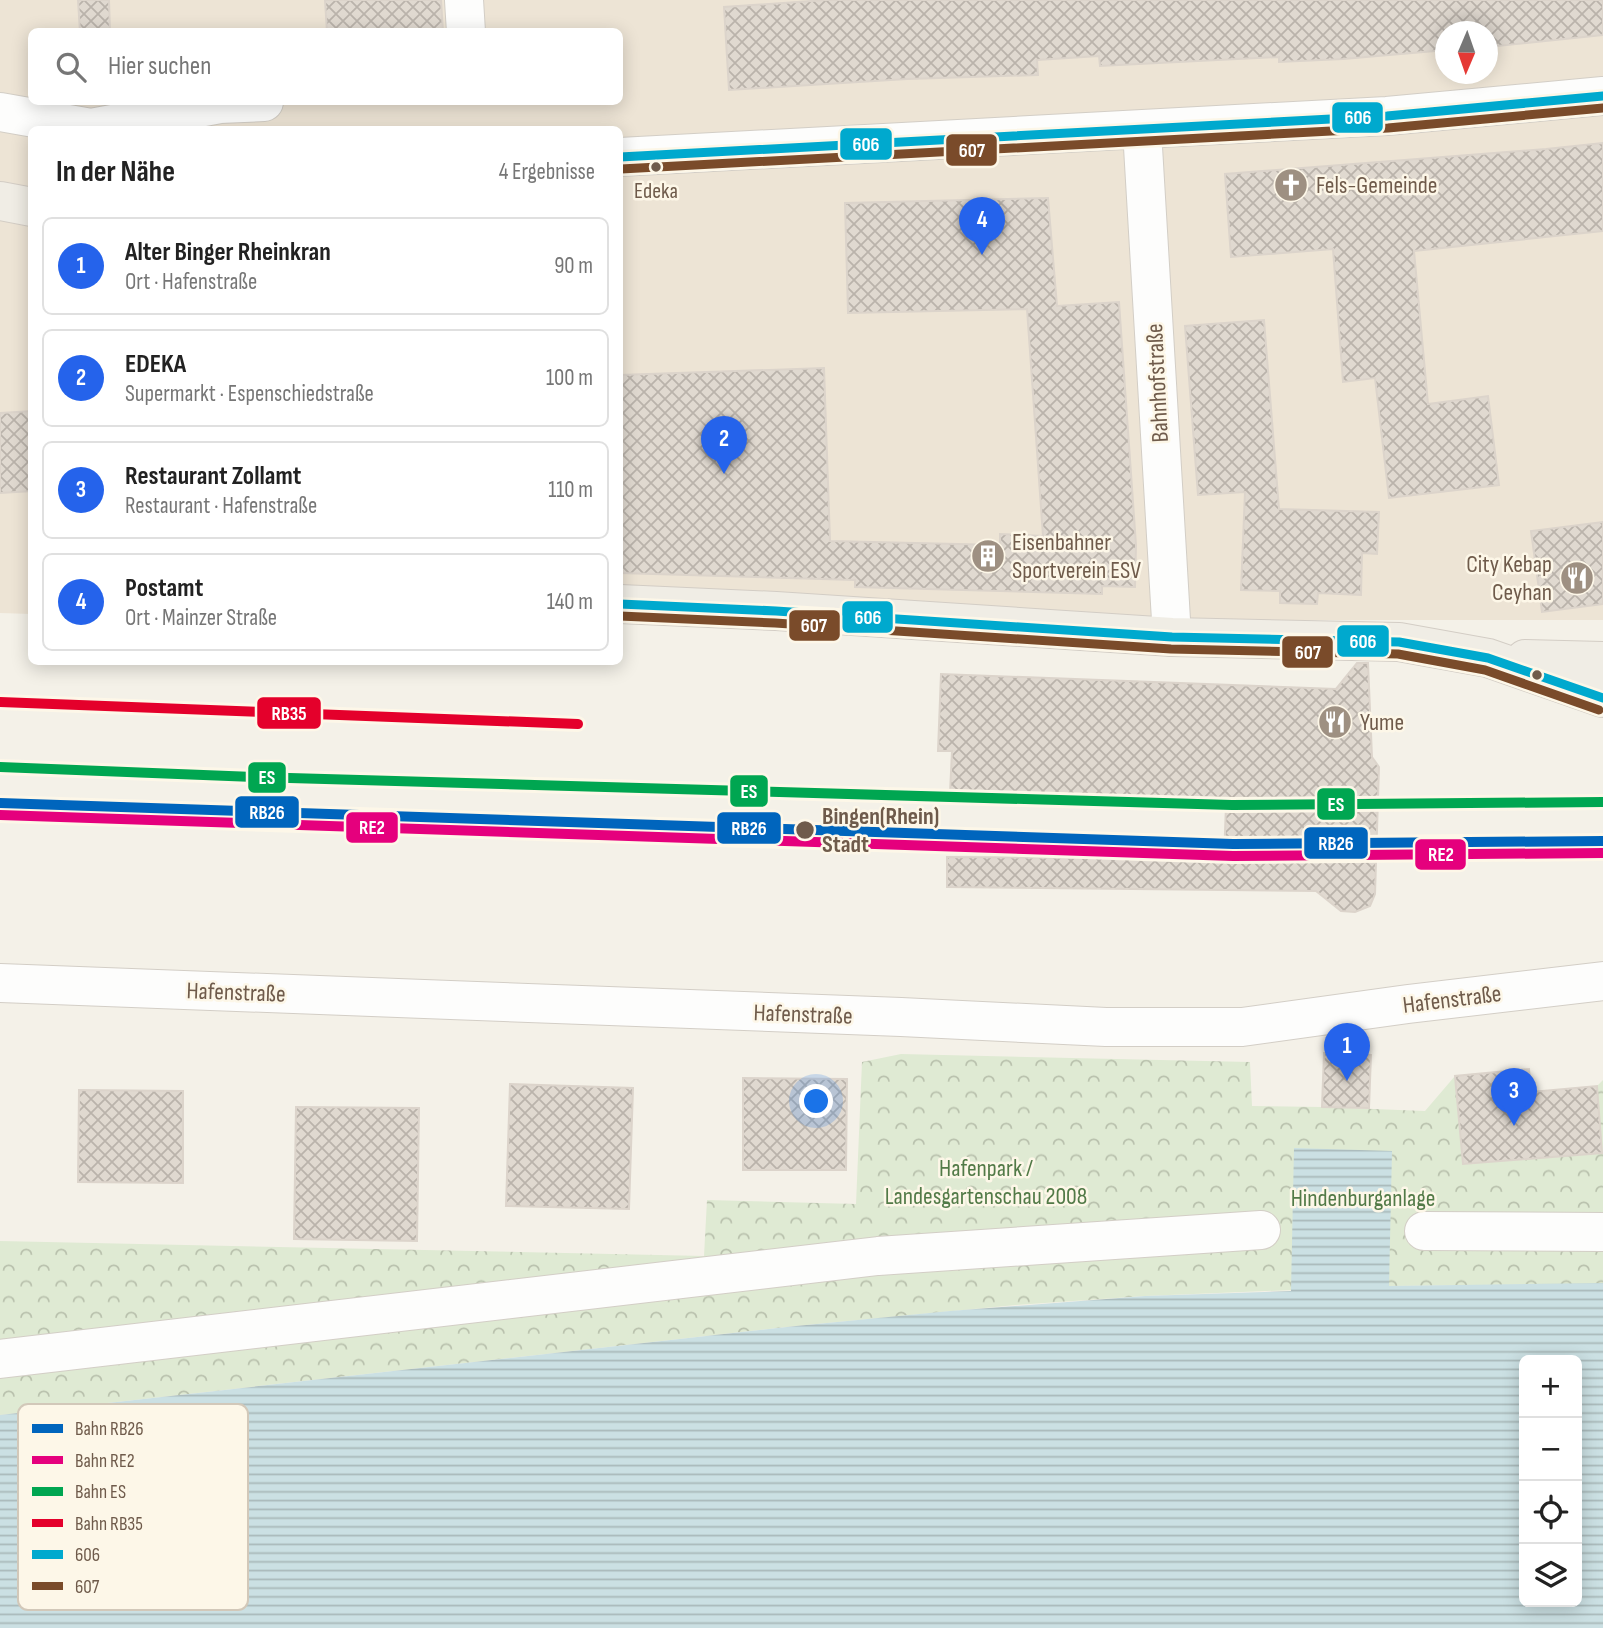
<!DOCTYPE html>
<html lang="de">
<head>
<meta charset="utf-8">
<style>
	body { margin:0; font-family:"Sofia Sans Condensed",sans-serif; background:#f2f2f2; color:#222 }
	.controls { position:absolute; right:21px; bottom:21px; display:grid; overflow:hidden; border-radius:10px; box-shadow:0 4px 18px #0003 }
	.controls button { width:63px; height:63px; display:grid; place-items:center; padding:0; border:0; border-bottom:2px solid #e0e0e0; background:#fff; color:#222; font:35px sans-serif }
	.compass { position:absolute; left:1435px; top:21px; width:63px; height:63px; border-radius:50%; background:#fff; box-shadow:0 4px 18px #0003; rotate:182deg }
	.you { position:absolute; left:817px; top:1102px; width:24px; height:24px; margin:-18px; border:5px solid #fff; border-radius:50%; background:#1a73e8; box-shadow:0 0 0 10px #1a73e833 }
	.badge { display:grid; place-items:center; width:46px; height:46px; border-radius:50%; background:#2563eb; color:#fff; font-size:23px; font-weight:700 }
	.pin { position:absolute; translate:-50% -58px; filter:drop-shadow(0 2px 4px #0008) }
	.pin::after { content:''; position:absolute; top:37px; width:24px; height:21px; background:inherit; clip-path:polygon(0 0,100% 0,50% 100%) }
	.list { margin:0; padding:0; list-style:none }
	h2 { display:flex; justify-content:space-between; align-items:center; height:91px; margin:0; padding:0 28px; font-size:30px }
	h2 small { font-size:23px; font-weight:400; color:#767676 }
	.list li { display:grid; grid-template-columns:46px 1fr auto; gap:21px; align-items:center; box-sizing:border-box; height:98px; margin:0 14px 14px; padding:0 14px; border:2px solid #e0e0e0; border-radius:10px }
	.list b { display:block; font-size:26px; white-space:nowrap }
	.list p { margin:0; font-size:23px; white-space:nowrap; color:#767676 }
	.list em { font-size:23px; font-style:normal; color:#767676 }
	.icon { flex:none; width:38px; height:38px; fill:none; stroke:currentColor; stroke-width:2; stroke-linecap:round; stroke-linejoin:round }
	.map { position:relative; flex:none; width:1603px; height:1628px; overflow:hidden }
	.search { position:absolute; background:#fff; box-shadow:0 4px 18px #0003; left:28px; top:28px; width:595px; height:77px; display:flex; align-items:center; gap:18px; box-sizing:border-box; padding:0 24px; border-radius:10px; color:#767676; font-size:26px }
	.panel { position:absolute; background:#fff; box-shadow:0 4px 18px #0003; left:28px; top:126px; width:595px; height:539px; border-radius:10px }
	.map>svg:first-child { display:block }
	.residential { fill:#ede4d5; fill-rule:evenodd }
	.park { fill:url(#park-crowns) }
	.water { fill:url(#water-rules); fill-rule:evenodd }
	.building { fill:url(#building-cross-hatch); stroke:#dcd4cb; stroke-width:2 }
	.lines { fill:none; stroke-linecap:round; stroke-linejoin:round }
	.minor-casing { stroke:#d3cec6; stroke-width:40 }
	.major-casing { stroke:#d3cdc5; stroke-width:40 }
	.minor { stroke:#fdfdfc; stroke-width:38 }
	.major { stroke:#f0ede5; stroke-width:38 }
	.bus-1-casing { stroke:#fdf7e8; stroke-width:14 }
	.bus-2-casing { stroke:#fdf7e8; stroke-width:14 }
	.bus-1 { stroke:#00a9ce; stroke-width:9 }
	.bus-2 { stroke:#7a4b2a; stroke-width:9 }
	.rail-1-casing { stroke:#fdf7e8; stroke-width:16 }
	.rail-2-casing { stroke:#fdf7e8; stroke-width:16 }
	.rail-3-casing { stroke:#fdf7e8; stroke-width:16 }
	.rail-4-casing { stroke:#fdf7e8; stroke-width:16 }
	.rail-1 { stroke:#0065bd; stroke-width:10 }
	.rail-2 { stroke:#e5007d; stroke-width:10 }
	.rail-3 { stroke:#00a651; stroke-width:10 }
	.rail-4 { stroke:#e4002b; stroke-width:10 }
	.bus-dot { fill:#6f5b4b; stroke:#fdf7e8; stroke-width:2.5 }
	.labels { text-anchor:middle; stroke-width:5; stroke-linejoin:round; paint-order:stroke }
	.bus-label { font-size:22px; fill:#6f5b4b; stroke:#fdf7e8 }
	.poi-label { font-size:24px; fill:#6f5b4b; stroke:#fdf7e8; text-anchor:start }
	.street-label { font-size:24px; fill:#6f5b4b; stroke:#fdf7e8 }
	.stop-label { font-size:24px; font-weight:bold; fill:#6f5b4b; stroke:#fdf7e8; text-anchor:start }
	.park-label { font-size:24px; fill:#527a47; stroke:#fdf7e8 }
	.key { fill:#fdf7e8; stroke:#d2c8b9; stroke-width:2 }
	.key-label { font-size:19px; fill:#6f5b4b }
	.line-badge { stroke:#fdf7e8; stroke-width:2.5 }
	.badge-label { font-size:19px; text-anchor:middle; font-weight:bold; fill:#fff }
</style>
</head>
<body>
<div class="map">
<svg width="1603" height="1628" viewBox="0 0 1603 1628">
	<defs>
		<pattern id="park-crowns" width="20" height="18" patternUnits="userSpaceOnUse" patternTransform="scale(1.75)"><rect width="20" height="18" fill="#dfead3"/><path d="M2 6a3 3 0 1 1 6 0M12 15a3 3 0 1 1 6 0" fill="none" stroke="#b9c1ad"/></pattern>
		<pattern id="water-rules" width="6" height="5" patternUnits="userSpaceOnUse" patternTransform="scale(1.75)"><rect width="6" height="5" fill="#cbe0e3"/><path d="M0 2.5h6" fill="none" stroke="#a9b9ba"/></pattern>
		<pattern id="building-cross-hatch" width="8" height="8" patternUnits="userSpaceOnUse" patternTransform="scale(1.75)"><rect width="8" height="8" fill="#e0d9d0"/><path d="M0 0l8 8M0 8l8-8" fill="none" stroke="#bab3ab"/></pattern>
	</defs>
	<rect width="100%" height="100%" fill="#f4f1e8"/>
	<path class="residential" d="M0 0H1603V620H1141L620 617V130H32L31 614 0 613ZM32 32H620V102H32ZM1446 32H1488V74H1446Z"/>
	<path class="park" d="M901 1054 1250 1062 1252 1106 1322 1107 1425 1111 1455 1076 1463 1164 1602 1152 1597 1086 1603 1080V1284L1389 1286 1145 1296 1016 1305 796 1326 0 1415V1241L704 1256 707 1200 856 1204 862 1062Z"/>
	<path class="water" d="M1294 1148 1392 1151 1389 1286 1603 1283V1628H0V1415L796 1326 950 1311 1145 1296 1291 1291ZM1524 1360H1577V1602H1524Z"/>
	<path class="building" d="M78 0H109L110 32H80Z
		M325 0H441L443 32H327Z
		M826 0H1603V35L1488 47V32H1446V50L1343 59 1279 62V57L1100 66 1099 56 1037 60 1038 75 907 79 729 90 724 7Z
		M1603 143V231L1414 251 1428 404 1488 396 1499 485 1389 498 1375 378 1343 382 1333 249 1231 257 1225 174 1546 149Z
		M1048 198 1057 306 1119 302 1136 545 1135 587 1102 586V594L855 587V580L620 573V375L824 368 830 541 1000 545V534L1043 536 1027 309 848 313 845 203Z
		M1264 320 1279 509 1379 512 1377 554 1362 553 1361 595 1318 593 1317 604 1280 603V591L1241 590 1245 492 1198 495 1185 326Z
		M32 411V491L0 493V413Z
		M1603 522V604L1542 612 1531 531Z
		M1357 663H1368L1372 757 1379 767 1375 894 1370 906 1355 912 1341 911 1316 891 947 887V857L1224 859 1226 805 950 793 952 751H938L941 674 1336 689Z
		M1324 1053 1371 1055 1369 1108 1322 1107Z
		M1529 1069 1531 1092 1597 1086 1602 1153 1463 1164 1455 1076Z
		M743 1078 847 1079 846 1170H743Z
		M510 1084 633 1088 629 1209 506 1206Z
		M79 1090 183 1091V1183L78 1182Z
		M296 1107 419 1108 417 1241 294 1239Z"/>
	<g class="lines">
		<g class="minor-casing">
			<path id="minor" d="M464 0 466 32
				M0 112 91 128 220 104 264 102
				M1142 130 1172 637
				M620 157 1387 116 1603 96
				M0 983 901 1017 1106 1027H1242L1408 1004 1603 981
				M1424 1231 1603 1232
				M0 1359 878 1256 1261 1230"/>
		</g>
		<g class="major-casing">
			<path id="major" d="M0 201 32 207
				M620 604 776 611 1172 637 1399 642 1488 658 1603 698
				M1525 659 1603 661"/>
		</g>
		<use href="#minor" class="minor"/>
		<use href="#major" class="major"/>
		<g class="bus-1-casing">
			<path id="bus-1" d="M620 157 1387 116 1603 96
				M620 604 776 611 1172 637 1399 642 1488 658 1603 698"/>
		</g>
		<g class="bus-2-casing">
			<path id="bus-2" d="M621 169 1388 128 1603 108
				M620 616 775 623 1171 649 1398 654 1485 670 1599 710"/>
		</g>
		<use href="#bus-1" class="bus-1"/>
		<use href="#bus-2" class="bus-2"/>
		<g class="rail-1-casing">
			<path id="rail-1" d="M0 803 1233 844 1603 841"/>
		</g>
		<g class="rail-2-casing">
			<path id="rail-2" d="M0 815 1233 856 1603 853"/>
		</g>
		<g class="rail-3-casing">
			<path id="rail-3" d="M0 767 254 777 1232 805 1603 802"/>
		</g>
		<g class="rail-4-casing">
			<path id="rail-4" d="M0 702 578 724"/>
		</g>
		<use href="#rail-1" class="rail-1"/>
		<use href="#rail-2" class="rail-2"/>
		<use href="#rail-3" class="rail-3"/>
		<use href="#rail-4" class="rail-4"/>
	</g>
	<defs>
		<g id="church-disc" transform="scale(1.75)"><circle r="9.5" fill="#9e9082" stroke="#fdf7e8"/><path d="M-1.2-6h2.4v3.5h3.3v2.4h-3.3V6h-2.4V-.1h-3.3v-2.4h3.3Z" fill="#fff"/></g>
		<g id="building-disc" transform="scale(1.75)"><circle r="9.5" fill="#9e9082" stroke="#fdf7e8"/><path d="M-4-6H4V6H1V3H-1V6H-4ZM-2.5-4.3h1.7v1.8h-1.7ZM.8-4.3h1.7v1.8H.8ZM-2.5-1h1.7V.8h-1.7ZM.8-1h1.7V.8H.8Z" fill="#fff"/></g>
		<g id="restaurant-disc" transform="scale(1.75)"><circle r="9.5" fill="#9e9082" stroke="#fdf7e8"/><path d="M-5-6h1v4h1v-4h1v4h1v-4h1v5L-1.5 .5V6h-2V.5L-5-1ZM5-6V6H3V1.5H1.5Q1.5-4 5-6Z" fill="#fff"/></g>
	</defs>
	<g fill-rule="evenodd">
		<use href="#church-disc" x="1291" y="185"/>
		<use href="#building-disc" x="988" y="556"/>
		<use href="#restaurant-disc" x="1577" y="578"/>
		<use href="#restaurant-disc" x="1335" y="722"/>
	</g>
	<g class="bus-dot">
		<circle cx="656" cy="167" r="6"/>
		<circle cx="1537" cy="675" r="6"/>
		<circle cx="805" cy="830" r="10"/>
	</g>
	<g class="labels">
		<g class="bus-label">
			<text x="656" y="198">Edeka</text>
		</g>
		<g class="poi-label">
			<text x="1316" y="193">Fels-Gemeinde</text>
			<text x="1012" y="550">Eisenbahner<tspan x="1012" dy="28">Sportverein ESV</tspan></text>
			<text x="1552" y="572" text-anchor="end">City Kebap<tspan x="1552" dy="28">Ceyhan</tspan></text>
			<text x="1360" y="730">Yume</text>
		</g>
		<g class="street-label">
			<text transform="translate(1157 383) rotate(-93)" y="8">Bahnhofstraße</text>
			<text transform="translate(236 992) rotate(2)" y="8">Hafenstraße</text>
			<text transform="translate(1452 999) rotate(-7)" y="8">Hafenstraße</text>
			<text transform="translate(803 1014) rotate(2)" y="8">Hafenstraße</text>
		</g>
		<g class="stop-label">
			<text x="822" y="824">Bingen(Rhein)<tspan x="822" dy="28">Stadt</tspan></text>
		</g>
		<g class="park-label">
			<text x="986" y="1176">Hafenpark /<tspan x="986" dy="28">Landesgartenschau 2008</tspan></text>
			<text x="1363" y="1206">Hindenburganlage</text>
		</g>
	</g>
	<rect x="18" y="1404" width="230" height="206" rx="10" class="key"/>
	<rect x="32" y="1424" width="31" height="9" fill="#0065bd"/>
	<rect x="32" y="1456" width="31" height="8" fill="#e5007d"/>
	<rect x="32" y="1487" width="31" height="9" fill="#00a651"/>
	<rect x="32" y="1519" width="31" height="8" fill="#e4002b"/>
	<rect x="32" y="1550" width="31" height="9" fill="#00a9ce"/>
	<rect x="32" y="1582" width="31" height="8" fill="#7a4b2a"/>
	<g class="key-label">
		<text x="75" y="1435">Bahn RB26</text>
		<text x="75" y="1467">Bahn RE2</text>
		<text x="75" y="1498">Bahn ES</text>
		<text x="75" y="1530">Bahn RB35</text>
		<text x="75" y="1561">606</text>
		<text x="75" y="1593">607</text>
	</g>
	<g class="line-badge">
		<rect x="1331" y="101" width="53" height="33" rx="7" fill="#00a9ce"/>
		<rect x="839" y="127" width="54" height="34" rx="7" fill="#00a9ce"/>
		<rect x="945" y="133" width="53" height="34" rx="7" fill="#7a4b2a"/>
		<rect x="841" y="600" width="53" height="34" rx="7" fill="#00a9ce"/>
		<rect x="788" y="609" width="53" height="33" rx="7" fill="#7a4b2a"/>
		<rect x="1336" y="624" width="54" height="34" rx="7" fill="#00a9ce"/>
		<rect x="1281" y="635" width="53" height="34" rx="7" fill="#7a4b2a"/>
		<rect x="256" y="696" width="66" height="34" rx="7" fill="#e4002b"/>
		<rect x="247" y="761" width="40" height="33" rx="7" fill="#00a651"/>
		<rect x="729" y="774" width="40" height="34" rx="7" fill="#00a651"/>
		<rect x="1316" y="787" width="40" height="34" rx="7" fill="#00a651"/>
		<rect x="234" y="795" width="66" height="34" rx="7" fill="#0065bd"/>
		<rect x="345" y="811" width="54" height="33" rx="7" fill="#e5007d"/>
		<rect x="716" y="811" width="66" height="34" rx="7" fill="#0065bd"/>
		<rect x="1303" y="826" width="66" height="34" rx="7" fill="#0065bd"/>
		<rect x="1414" y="838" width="53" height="33" rx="7" fill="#e5007d"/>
	</g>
	<g class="badge-label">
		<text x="1358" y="124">606</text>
		<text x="866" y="151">606</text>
		<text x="972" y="157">607</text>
		<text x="868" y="624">606</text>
		<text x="814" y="632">607</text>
		<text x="1363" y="648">606</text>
		<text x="1308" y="659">607</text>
		<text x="289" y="720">RB35</text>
		<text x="267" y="784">ES</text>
		<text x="749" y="798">ES</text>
		<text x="1336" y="811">ES</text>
		<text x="267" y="819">RB26</text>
		<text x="372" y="834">RE2</text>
		<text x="749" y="835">RB26</text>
		<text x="1336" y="850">RB26</text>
		<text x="1441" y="861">RE2</text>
	</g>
</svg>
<div class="controls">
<button>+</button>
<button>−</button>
<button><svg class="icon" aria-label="locate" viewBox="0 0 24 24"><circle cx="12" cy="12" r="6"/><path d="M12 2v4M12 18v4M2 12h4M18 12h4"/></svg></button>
<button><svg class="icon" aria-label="layers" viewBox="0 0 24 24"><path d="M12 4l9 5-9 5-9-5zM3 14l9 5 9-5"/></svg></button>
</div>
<svg class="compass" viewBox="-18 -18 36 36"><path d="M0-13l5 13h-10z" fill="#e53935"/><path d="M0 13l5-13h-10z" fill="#767676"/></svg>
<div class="you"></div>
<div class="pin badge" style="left:1347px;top:1081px">1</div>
<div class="pin badge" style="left:724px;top:474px">2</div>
<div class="pin badge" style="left:1514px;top:1126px">3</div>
<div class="pin badge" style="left:982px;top:255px">4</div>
<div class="search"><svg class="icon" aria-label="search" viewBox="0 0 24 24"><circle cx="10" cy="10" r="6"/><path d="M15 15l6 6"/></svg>Hier suchen</div>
<section class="panel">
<h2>In der Nähe<small>4 Ergebnisse</small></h2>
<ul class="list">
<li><span class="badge">1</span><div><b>Alter Binger Rheinkran</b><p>Ort · Hafenstraße</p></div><em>90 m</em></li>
<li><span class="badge">2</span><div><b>EDEKA</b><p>Supermarkt · Espenschiedstraße</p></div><em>100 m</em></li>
<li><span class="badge">3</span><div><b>Restaurant Zollamt</b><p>Restaurant · Hafenstraße</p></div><em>110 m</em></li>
<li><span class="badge">4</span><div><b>Postamt</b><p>Ort · Mainzer Straße</p></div><em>140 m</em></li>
</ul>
</section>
</div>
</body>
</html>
